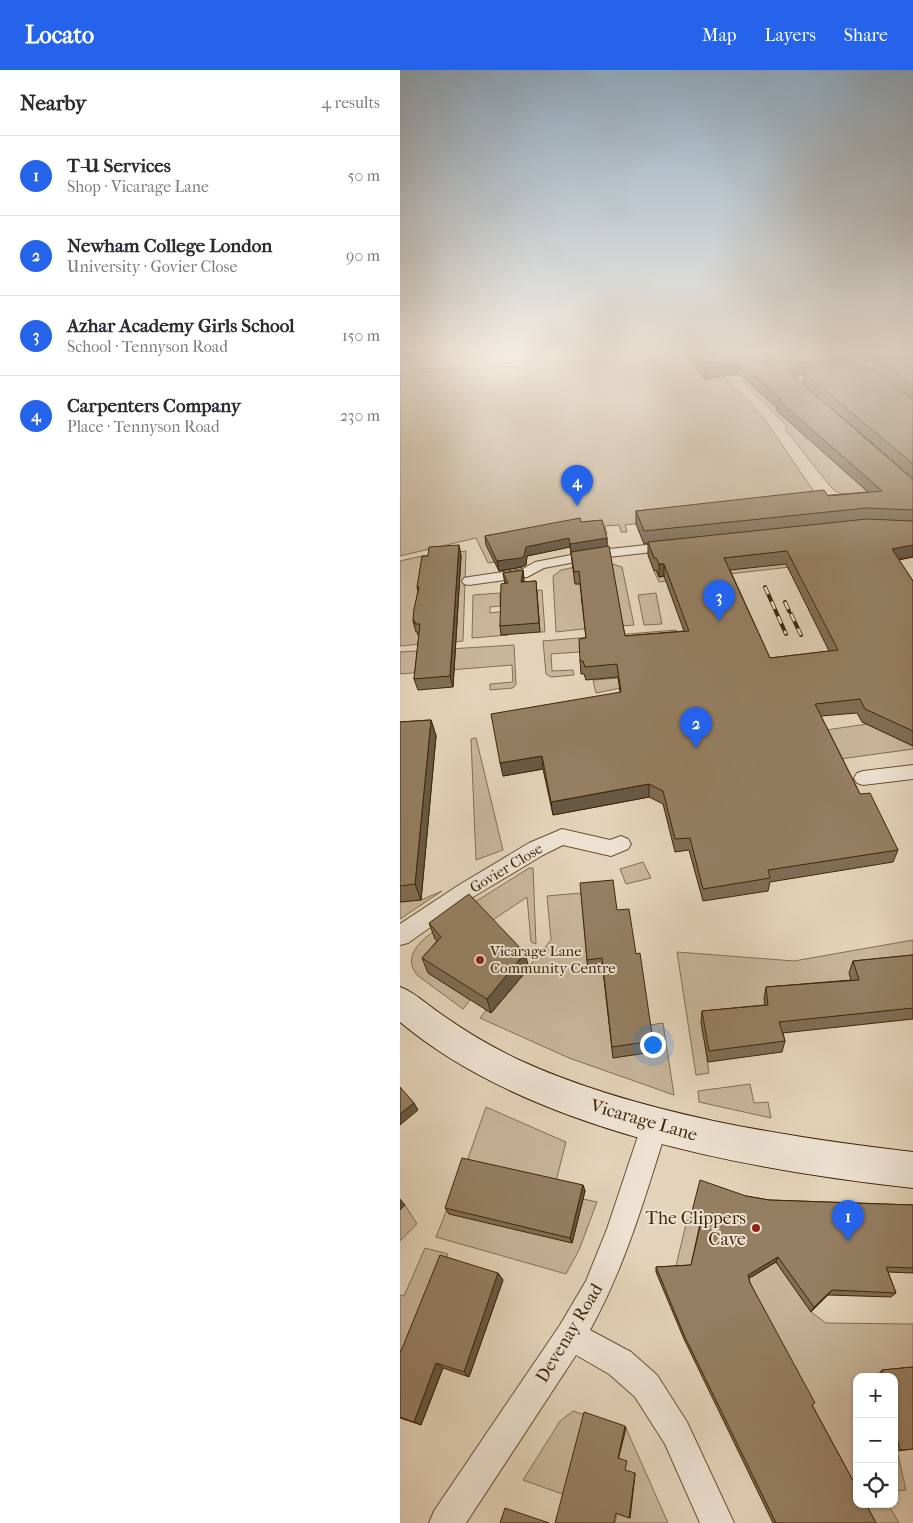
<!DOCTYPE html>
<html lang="en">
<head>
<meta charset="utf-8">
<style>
	body { margin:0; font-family:"IM FELL French Canon",serif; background:#f7f7f7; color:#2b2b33 }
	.controls { position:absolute; right:15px; bottom:15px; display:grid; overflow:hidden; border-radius:10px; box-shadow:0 1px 4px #0004 }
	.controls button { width:45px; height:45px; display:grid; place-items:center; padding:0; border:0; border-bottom:1px solid #e1e1e2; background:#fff; color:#2b2b33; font:25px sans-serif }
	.you { position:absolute; left:252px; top:974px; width:18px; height:18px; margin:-12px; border:4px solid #fff; border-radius:50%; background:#1a73e8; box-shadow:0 0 0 8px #1a73e833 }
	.badge { display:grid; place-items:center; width:32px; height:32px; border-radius:50%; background:#2563eb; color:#fff; font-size:16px; font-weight:700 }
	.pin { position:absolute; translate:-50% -41px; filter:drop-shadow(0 1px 2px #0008) }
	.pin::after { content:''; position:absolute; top:26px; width:18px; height:15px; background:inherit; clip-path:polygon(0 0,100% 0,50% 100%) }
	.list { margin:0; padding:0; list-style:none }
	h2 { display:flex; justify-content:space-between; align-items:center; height:65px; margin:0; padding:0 20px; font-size:21px }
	h2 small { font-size:16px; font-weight:400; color:#7c7c81 }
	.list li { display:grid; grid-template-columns:32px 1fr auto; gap:15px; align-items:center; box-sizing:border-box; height:80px; padding:0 20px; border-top:1px solid #e1e1e2 }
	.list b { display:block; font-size:19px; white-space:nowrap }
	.list p { margin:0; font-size:16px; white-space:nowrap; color:#7c7c81 }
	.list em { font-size:16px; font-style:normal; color:#7c7c81 }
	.icon { flex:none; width:28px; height:28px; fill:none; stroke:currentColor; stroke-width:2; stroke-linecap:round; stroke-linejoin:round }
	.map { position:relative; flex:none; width:513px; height:1453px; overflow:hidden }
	header { display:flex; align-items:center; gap:30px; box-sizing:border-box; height:70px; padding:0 25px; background:#2563eb; color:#fff }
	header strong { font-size:24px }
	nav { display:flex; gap:28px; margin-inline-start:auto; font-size:18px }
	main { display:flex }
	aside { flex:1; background:#fff }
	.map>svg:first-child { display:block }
	.green { fill:#c8b59b; stroke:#846d50 }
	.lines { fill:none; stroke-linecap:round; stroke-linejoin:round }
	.street-casing { stroke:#685032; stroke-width:2 }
	.secondary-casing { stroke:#3f2505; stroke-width:2 }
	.primary-casing { stroke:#3f2505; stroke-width:1 }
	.street { fill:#ede2d2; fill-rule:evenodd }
	.secondary { fill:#ede2d2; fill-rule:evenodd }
	.primary { fill:#e4d3ba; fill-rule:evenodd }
	.rail-casing { stroke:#3f2505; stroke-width:4 }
	.rail { stroke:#ede2d2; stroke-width:2.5; stroke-dasharray:8; stroke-linecap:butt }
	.wall { fill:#806d55; stroke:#3f2505; fill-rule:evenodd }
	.shaded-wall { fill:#685945; stroke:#3f2505 }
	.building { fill:#957f63; stroke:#3f2505; fill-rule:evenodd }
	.poi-dot { fill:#8f2418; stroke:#ede2d2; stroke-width:2 }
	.labels { text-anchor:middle; stroke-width:4; stroke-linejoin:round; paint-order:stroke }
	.street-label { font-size:15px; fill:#3f2505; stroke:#ede2d2 }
	.poi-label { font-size:15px; fill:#3f2505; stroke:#ede2d2; text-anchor:start }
	.near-street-label { font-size:18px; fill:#3f2505; stroke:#ede2d2 }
	.near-poi-label { font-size:18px; fill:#3f2505; stroke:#ede2d2; text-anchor:end }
</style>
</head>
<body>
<header>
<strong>Locato</strong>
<nav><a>Map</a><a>Layers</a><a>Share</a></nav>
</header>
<main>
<aside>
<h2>Nearby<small>4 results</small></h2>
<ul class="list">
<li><span class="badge">1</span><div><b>T-U Services</b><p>Shop · Vicarage Lane</p></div><em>50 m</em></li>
<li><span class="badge">2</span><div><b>Newham College London</b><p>University · Govier Close</p></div><em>90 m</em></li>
<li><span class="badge">3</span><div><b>Azhar Academy Girls School</b><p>School · Tennyson Road</p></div><em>150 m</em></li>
<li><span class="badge">4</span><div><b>Carpenters Company</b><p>Place · Tennyson Road</p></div><em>230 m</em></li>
</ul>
</aside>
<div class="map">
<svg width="513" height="1453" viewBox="0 0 513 1453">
	<rect width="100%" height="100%" fill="#e4d3ba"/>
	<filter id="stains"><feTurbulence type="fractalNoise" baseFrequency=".004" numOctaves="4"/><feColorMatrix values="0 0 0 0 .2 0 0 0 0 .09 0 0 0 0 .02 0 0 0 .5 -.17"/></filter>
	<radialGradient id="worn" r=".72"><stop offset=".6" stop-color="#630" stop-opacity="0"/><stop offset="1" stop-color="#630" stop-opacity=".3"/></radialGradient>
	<path class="green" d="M204 283H302L363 347 421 432 225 455 227 462H221L219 455 205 456 207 464 101 468 85 472 95 492 88 493 76 468 0 486V303L121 296Z
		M353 311 416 362 403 365 406 369 421 367 445 402 452 406 489 444 435 421 430 416 385 359 387 356 343 312Z
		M66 481 63 571 55 572 18 562 23 565 22 574 0 576V491L22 486Z
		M495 485 259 512 254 501 256 500 259 507 350 493Z
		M203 491 222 497 234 555 221 556 212 503 174 506 175 514 186 513 188 527 181 528 182 534H189L190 544 183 545 184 549H190L191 558 156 562 153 506 161 500Z
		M142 520 145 562H140L137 521 100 524V536L90 537V543L107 541 101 565H108L72 568 73 525Z
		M256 523 262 554 244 555 238 525Z
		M276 560 291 604 196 623 193 610 258 605 265 576 151 584 152 601 173 600 174 605 151 607 146 604 143 571Z
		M114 575 116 614 113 618 90 620V614L113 612 112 595 0 604V582Z
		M467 654 513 676V679L433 690 419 661Z
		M76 668 103 780 76 790 71 669Z
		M243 792 251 808 226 814 220 799Z
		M129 798H133L136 874 131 872 127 827 87 854 70 835Z
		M42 821 0 849V832L21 830Z
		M181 823 188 902 203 900 213 987 249 955 263 953 274 1025 169 988 80 948 86 940 91 943 151 870 147 826Z
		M43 855 47 882 28 903 70 930 63 939 17 905C0 884 26 866 43 855Z
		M513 870V897L454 921 366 946 302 953 309 1003 296 1005 277 882 394 891Z
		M350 1014 354 1033 368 1032 371 1048 299 1032 298 1021Z
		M86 1037 166 1072 155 1115 66 1094Z
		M183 1129 197 1132 179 1180 166 1204 36 1167 49 1134Z
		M5 1135 17 1154 0 1171V1140Z
		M287 1150 301 1154 352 1207 376 1192 411 1242 426 1253 513 1254V1299L480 1302 481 1307H457V1427L275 1200Z
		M25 1178 48 1184 0 1284V1225L4 1226Z
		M173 1341 185 1345 165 1425 123 1410 160 1351Z
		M226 1358 268 1453H215L217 1444 230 1448 235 1405 225 1402 218 1390Z
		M494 1368 506 1420 494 1421Z
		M460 1434H488L499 1453H470Z"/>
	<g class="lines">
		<g class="street-casing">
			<path id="street" d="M434 283C449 283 452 288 465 291 481 295 498 290 513 286V292C487 298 457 304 434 283Z
				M429 301 434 304 433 306 399 313 410 325 409 327H401L387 312 396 307Z
				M274 472 279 473 281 476 279 479 191 489 144 498 127 507 69 515 64 514 62 511 64 508 69 507 123 499 135 492 191 481Z
				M513 695V709L463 715 457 713 454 708 457 703 463 701Z
				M162 759 210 770 221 766 228 769 231 774 228 779 211 786 163 775 143 785 73 827 8 873 0 875V854L59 815 129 773Z
				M255 1041 264 1045 268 1054C246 1124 226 1195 190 1260L231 1282 257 1305 287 1352 334 1453H300L265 1374 235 1327 209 1304 176 1285 66 1453H29L34 1441 160 1255 186 1211 207 1159 242 1054 246 1045Z"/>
		</g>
		<g class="secondary-casing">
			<path id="secondary" d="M0 917C16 923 27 935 41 944 66 962 92 977 119 990 237 1044 385 1067 513 1082V1118C349 1100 130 1061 0 952Z"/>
		</g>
		<g class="primary-casing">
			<path id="primary" d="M117 283H157L150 287 86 296 0 300V292L86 288Z"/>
		</g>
		<use href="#street" class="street"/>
		<use href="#secondary" class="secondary"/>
		<use href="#primary" class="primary"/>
		<g class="rail-casing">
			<path id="rail" d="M365 517 386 564
				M385 532 389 541
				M391 544 401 565"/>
		</g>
		<use href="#rail" class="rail"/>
	</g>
	<path class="wall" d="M0 283H22V287L0 289Z
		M284 283H513V408L403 314 404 304H400L394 307 511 408 513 409V487L499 490 513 511V676L462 652 457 643 421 646 460 724 498 780 493 792 370 812 368 821 303 831 289 780 275 782 263 734 249 727 153 745 143 699 103 706 220 622 218 607 186 610 184 604H181L180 591 186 568 180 514H175L170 477 127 486 126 495 122 497 99 501 86 475 85 466 181 452 207 468V477L225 566 284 561 264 506 259 507 256 500 254 501 248 485V473L244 474 236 454V441L468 422 377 341V338L345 309 337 304 305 309ZM456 286 475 290 473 299 477 301 513 329 510 328 454 295ZM386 494 429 581 370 588 330 500Z
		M59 475 61 486 53 617 18 620 14 609 19 565H18L17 562H16L13 551 18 521 17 517 28 486Z
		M123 500 124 512 136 511 140 562 101 565 100 556 105 514 103 503Z
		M31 650 36 666 21 830 0 832V652Z
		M217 840 236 884 253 971V982L213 988 203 900 188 902 187 890Z
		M29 853 129 898 91 943 28 903 22 888 37 871 35 869Z
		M513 885V949L383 963 385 971 382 982 308 992 301 953 302 941 365 935 364 929 366 917 451 910 449 903 453 891Z
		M183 1115 185 1121 172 1173 49 1144 45 1138Z
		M346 1126 369 1130 513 1135V1203L488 1202 496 1223 491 1227 428 1225 411 1242 376 1192 349 1208 350 1213 412 1335 476 1453H373L284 1269 256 1202V1197L291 1195 300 1154 290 1151 291 1145Z
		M98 1203 103 1210 69 1307 43 1298 21 1355 0 1348V1281H1Z
		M513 1297V1379L497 1381 494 1368V1307H481L480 1302 482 1300Z"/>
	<path class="shaded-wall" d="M479 283H513V285L479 290 477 289Z
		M456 286 454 296 400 304 385 311 387 300 401 293Z
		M338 294 337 304 305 309V298Z
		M169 468 170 477 127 486 126 495 122 497 99 501 97 491 126 477Z
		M207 468V477L171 483 170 474Z
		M59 475 61 486 53 617 50 606Z
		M513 475V487L489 491 492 479Z
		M259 494H264V506L259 507Z
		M123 500 124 509 122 522 121 512Z
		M31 650 36 666 21 830 15 814Z
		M142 686 143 699 103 706 100 693Z
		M249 714V727L153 745 151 732Z
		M125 883 129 898 91 943 87 929Z
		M14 1033 18 1040 0 1055V1044Z
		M183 1115 185 1121 172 1173 170 1168Z
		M0 1129 5 1135 0 1140Z
		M378 1187 376 1192 346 1210 348 1205Z
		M98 1203 103 1210 69 1307 64 1302Z
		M432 1220 428 1225 411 1242 414 1237Z
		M36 1293 43 1298 21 1355 14 1352Z
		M225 1356 226 1358 218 1390V1388Z
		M235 1403V1404L230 1448H229Z"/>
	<path class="building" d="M293 283H451L456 286 401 293 387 300 511 408 513 409V440L466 438 244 461 236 441 424 420 428 426 482 421 378 330 381 329 346 298 338 294 305 298Z
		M513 283V316L479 290 475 289Z
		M435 295H462L469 297 510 328 513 329V394L404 303Z
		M180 448 181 452 202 450 207 468 170 474 169 468 126 477 124 486 121 488 97 491 85 466Z
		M467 449 513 451V475L492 479 513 511V661L465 639 460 629 415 634 460 724 470 723 498 780 368 800 370 808 303 819 290 768 275 769 263 721 249 714 151 732 142 686 100 693 91 644 221 622 217 594 185 597 183 591H180L179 569 186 568 179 501 174 502 171 482 209 476 225 566 289 561 264 494H259L256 488H254L248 472ZM387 481 438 580 370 588 324 488Z
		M59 475 50 606 14 609 20 554H15V551H13L14 539 19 517H17L22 486H28L29 477Z
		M123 500 121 512 136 511 139 553 100 556 101 514 108 513 103 503Z
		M31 650 15 814 0 816V652Z
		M213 810 217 840 229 839 236 884 240 883 253 971 212 977 202 888 187 890 180 813Z
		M69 824 125 883 87 929 22 888 41 867 29 853Z
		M513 885V938L379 952 385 971 309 981 302 941 368 935 366 917 459 910 453 891Z
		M0 1017 14 1033 0 1044Z
		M62 1088 183 1115 170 1168 45 1138Z
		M300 1110 346 1126 369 1130 513 1135V1198L486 1197 496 1223 432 1220 414 1237 378 1187 348 1205 350 1213 415 1333 412 1335 457 1418V1434H466L476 1453H376L284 1265 256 1197 291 1195 302 1148 291 1145Z
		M40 1185 98 1203 64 1302 36 1293 14 1352 0 1347V1281H1Z
		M513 1297V1379L500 1380 494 1355V1307H484L482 1300Z
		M184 1342 225 1356 218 1388 227 1391 225 1400 235 1403 229 1448 216 1443 214 1453H155Z
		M105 1438 149 1453H100Z"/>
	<linearGradient id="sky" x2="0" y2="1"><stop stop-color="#90a9bd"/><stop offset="0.58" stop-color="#f3ebe0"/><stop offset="1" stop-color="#f3ebe0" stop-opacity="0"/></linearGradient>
	<rect width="513" height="487" fill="url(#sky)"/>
	<g class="poi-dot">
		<circle cx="80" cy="890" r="5"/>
		<circle cx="356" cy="1158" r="5"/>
	</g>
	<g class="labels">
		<g class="street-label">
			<text transform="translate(106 798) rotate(-31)" y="5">Govier Close</text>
		</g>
		<g class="poi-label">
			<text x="90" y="886">Vicarage Lane<tspan x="90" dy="17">Community Centre</tspan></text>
		</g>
		<g class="near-street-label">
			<text transform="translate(244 1050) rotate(16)" y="6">Vicarage Lane</text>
			<text transform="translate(169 1263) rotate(-59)" y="6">Devenay Road</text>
		</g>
		<g class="near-poi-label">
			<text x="346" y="1154">The Clippers<tspan x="346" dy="21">Cave</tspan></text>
		</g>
	</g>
	<rect width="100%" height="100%" filter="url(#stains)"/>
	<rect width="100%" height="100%" fill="url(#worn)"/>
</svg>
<div class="controls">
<button>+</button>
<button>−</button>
<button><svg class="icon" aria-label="locate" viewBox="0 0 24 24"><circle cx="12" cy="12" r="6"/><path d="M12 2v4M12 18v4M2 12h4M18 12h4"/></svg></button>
</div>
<div class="you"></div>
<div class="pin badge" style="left:448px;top:1171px">1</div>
<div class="pin badge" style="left:296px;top:678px">2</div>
<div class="pin badge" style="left:319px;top:551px">3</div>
<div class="pin badge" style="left:177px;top:436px">4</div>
</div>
</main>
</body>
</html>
